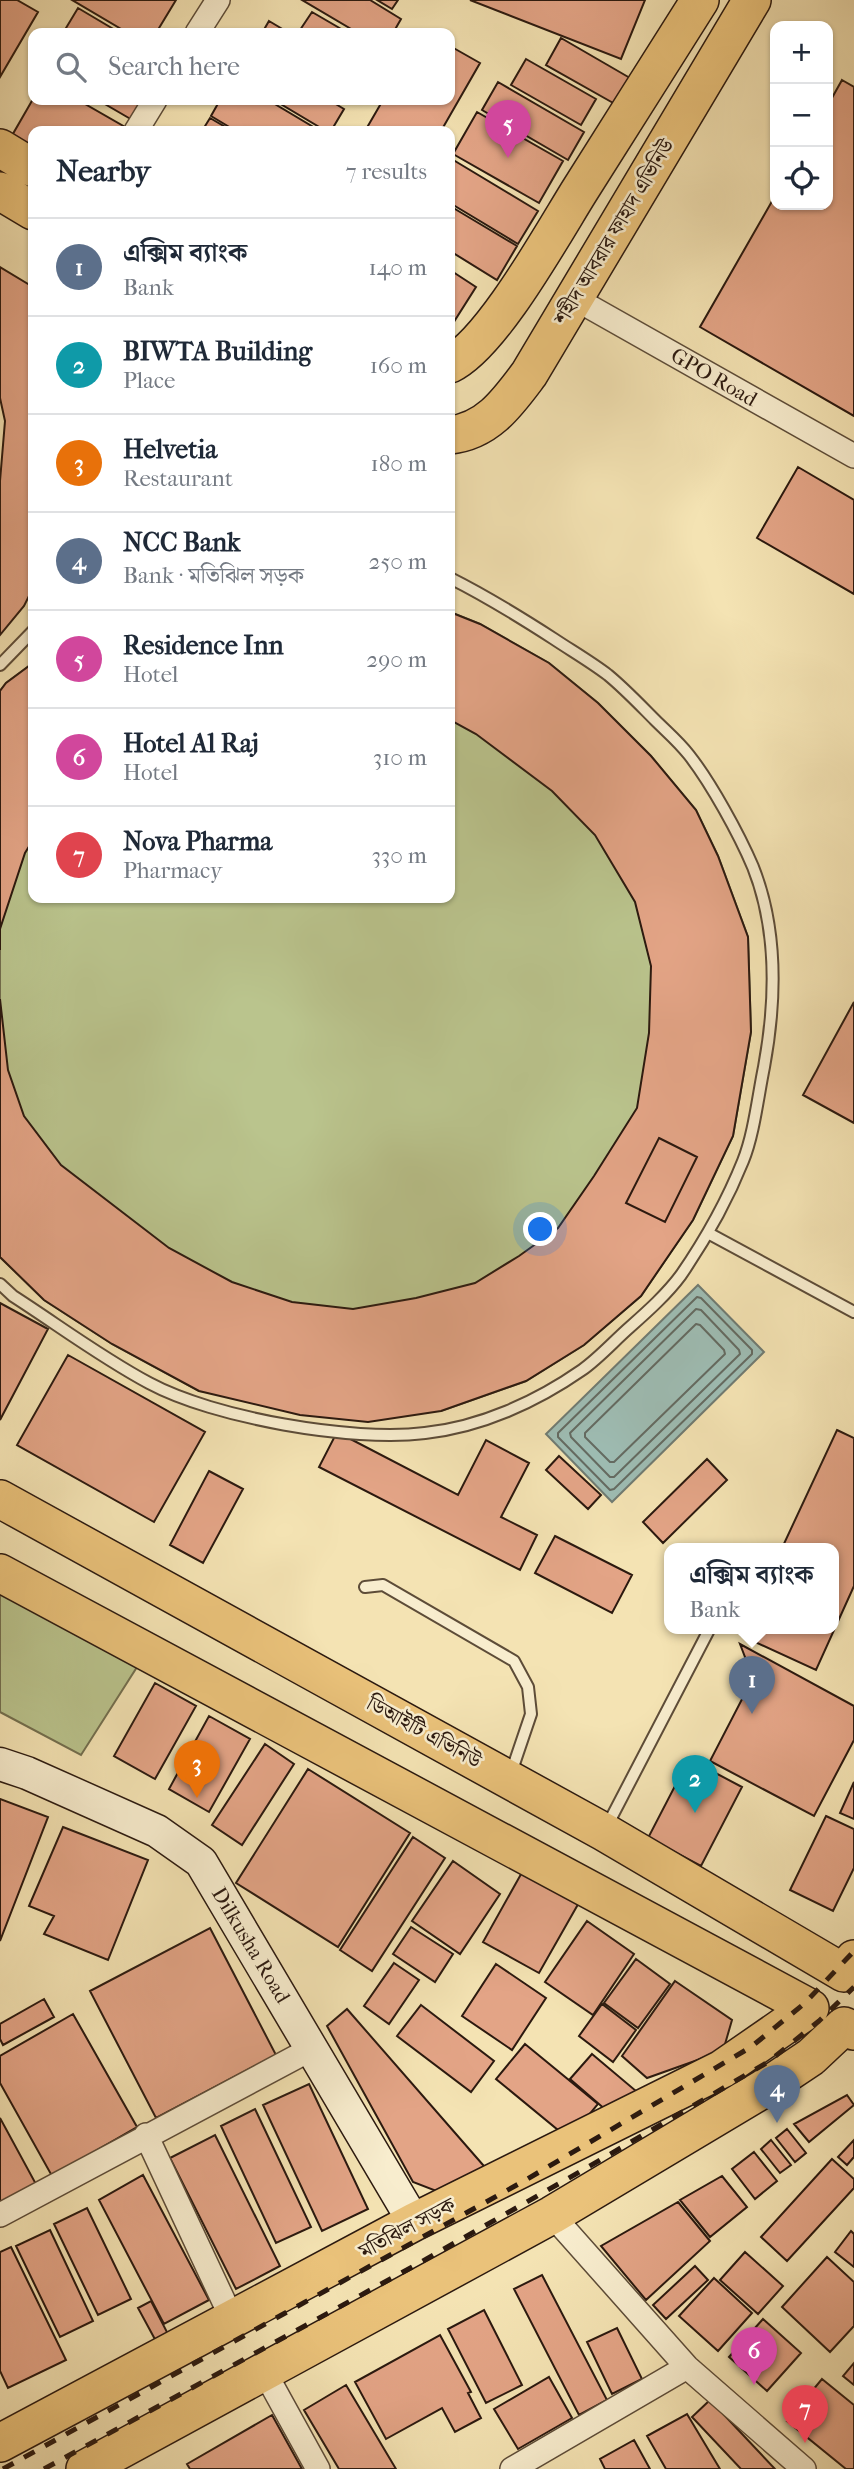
<!DOCTYPE html>
<html lang="en">
<head>
<meta charset="utf-8">
<style>
	body { margin:0; font-family:"IM FELL French Canon","Noto Serif Bengali",serif; background:#f6f6f7; color:#1f2937 }
	.controls { position:absolute; right:21px; top:21px; display:grid; overflow:hidden; border-radius:14px; box-shadow:0 2px 5px #0004 }
	.controls button { width:63px; height:63px; display:grid; place-items:center; padding:0; border:0; border-bottom:2px solid #e0e1e3; background:#fff; color:#1f2937; font:35px sans-serif }
	.you { position:absolute; left:541px; top:1230px; width:24px; height:24px; margin:-18px; border:5px solid #fff; border-radius:50%; background:#1a73e8; box-shadow:0 0 0 10px #1a73e833 }
	.badge { display:grid; place-items:center; width:46px; height:46px; border-radius:50%; background:#8f2418; color:#fff; font-size:23px; font-weight:700 }
	.pin { position:absolute; translate:-50% -58px; filter:drop-shadow(0 2px 4px #0008) }
	.pin::after { content:''; position:absolute; top:37px; width:24px; height:21px; background:inherit; clip-path:polygon(0 0,100% 0,50% 100%) }
	.popup { position:absolute; left:664px; top:1543px; width:175px; height:91px; box-sizing:border-box; display:grid; place-content:center; border-radius:14px; background:#fff; filter:drop-shadow(0 2px 5px #0005); font-size:23px; white-space:nowrap; color:#747a83 }
	.popup b { font-size:26px; color:#1f2937 }
	.popup::after { content:''; position:absolute; left:50%; top:100%; margin-left:-14px; border:14px solid transparent; border-top-color:#fff }
	.list { margin:0; padding:0; list-style:none }
	h2 { display:flex; justify-content:space-between; align-items:center; height:91px; margin:0; padding:0 28px; font-size:30px }
	h2 small { font-size:23px; font-weight:400; color:#747a83 }
	.list li { display:grid; grid-template-columns:46px 1fr auto; gap:21px; align-items:center; box-sizing:border-box; height:98px; padding:0 28px; border-top:2px solid #e0e1e3 }
	.list b { display:block; font-size:26px; white-space:nowrap }
	.list p { margin:0; font-size:23px; white-space:nowrap; color:#747a83 }
	.list em { font-size:23px; font-style:normal; color:#747a83 }
	.icon { flex:none; width:38px; height:38px; fill:none; stroke:currentColor; stroke-width:2; stroke-linecap:round; stroke-linejoin:round }
	.map { position:relative; flex:none; width:854px; height:2469px; overflow:hidden }
	.search { position:absolute; background:#fff; box-shadow:0 2px 5px #0004; left:28px; top:28px; width:427px; height:77px; display:flex; align-items:center; gap:18px; box-sizing:border-box; padding:0 24px; border-radius:14px; color:#747a83; font-size:26px }
	.panel { position:absolute; background:#fff; box-shadow:0 2px 5px #0004; left:28px; top:126px; width:427px; height:777px; border-radius:14px }
	.map>svg:first-child { display:block }
	.green { fill:#bac48d; stroke:#726e4e; stroke-width:2 }
	.water { fill:#9ebdb4; stroke:#707b72; stroke-width:2 }
	.lines { fill:none; stroke-linecap:round; stroke-linejoin:round }
	.shore { stroke:#646b62; stroke-width:2 }
	.building { fill:#e3a486; stroke:#2b190f; stroke-width:2 }
	.lane-casing { stroke:#5d4c38; stroke-width:14 }
	.street-casing { stroke:#5d4c38; stroke-width:26 }
	.secondary-casing { stroke:#2b190f; stroke-width:35 }
	.primary-casing { stroke:#2b190f; stroke-width:40 }
	.lane { stroke:#f8edce; stroke-width:10 }
	.street { stroke:#f8edce; stroke-width:23 }
	.secondary { stroke:#f8edce; stroke-width:32 }
	.primary { stroke:#eac27a; stroke-width:37 }
	.rail { stroke:#2b190f; stroke-width:5; stroke-dasharray:12 12; stroke-linecap:butt }
	.labels { text-anchor:middle; stroke-width:5; stroke-linejoin:round; paint-order:stroke }
	.street-label { font-size:21px; fill:#2b190f; stroke:#f8edce }
</style>
</head>
<body>
<div class="map">
<svg width="854" height="2469" viewBox="0 0 854 2469">
	<rect width="100%" height="100%" fill="#f4e3b3"/>
	<filter id="stains"><feTurbulence type="fractalNoise" baseFrequency=".00286" numOctaves="4"/><feColorMatrix values="0 0 0 0 .2 0 0 0 0 .09 0 0 0 0 .02 0 0 0 .5 -.17"/></filter>
	<radialGradient id="worn" r=".72"><stop offset=".6" stop-color="#630" stop-opacity="0"/><stop offset="1" stop-color="#630" stop-opacity=".3"/></radialGradient>
	<path class="green" d="M450 612 480 624 549 663 598 703 651 756 696 810 718 856 748 937 751 1032 733 1136 693 1220 641 1296 584 1345 526 1381 441 1411 199 1391 112 1344 44 1300 0 1257V691L6 683 33 663V898H450Z
		M0 1585 137 1667 81 1755 0 1712Z"/>
	<path class="water" d="M698 1285 764 1352 612 1502 546 1434Z"/>
	<g class="lines">
		<path class="shore" d="M697 1297 701 1298 752 1350V1354L614 1489 610 1490 558 1437V1433Z
			M696 1309 701 1310 739 1350 740 1354 614 1477H610L571 1437 570 1433Z
			M696 1324 700 1325 724 1350 725 1354 614 1462H610L585 1437V1433Z"/>
	</g>
	<path class="building" d="M0 0H17L38 12 0 77Z
		M72 0H176L156 33H128Z
		M302 0H370L401 19 393 33H358Z
		M377 0H398L392 9Z
		M470 0H645L621 59Z
		M78 8 120 33H63Z
		M312 12 348 33H298Z
		M269 21 289 33H262Z
		M561 38 630 78 615 104 546 65Z
		M450 46 480 63 441 131H365L383 100H450Z
		M526 59 596 99 581 125 511 85Z
		M842 80 854 87V416L700 327 775 196V205H828V105Z
		M498 82 584 132 568 160 482 110Z
		M33 99 78 100 132 131H33V152L10 139Z
		M98 100H146L134 121Z
		M220 100H268L320 131H236L211 116Z
		M274 100H329L344 109 331 131H326Z
		M477 112 563 161 539 203 453 154Z
		M210 118 232 131H202Z
		M450 158 538 211 518 244 450 203Z
		M450 206 517 246 497 280 450 251Z
		M0 267 33 287V588L24 606 0 635V481L5 421 0 398Z
		M450 270 476 287 450 328Z
		M798 467 854 500V594L757 538Z
		M450 612 480 624 549 663 598 703 651 756 696 810 718 856 748 937 751 1032 733 1136 693 1220 641 1296 584 1345 526 1381 441 1411 368 1422 300 1415 199 1391 112 1344 44 1300 0 1257V999L8 1070 24 1116 61 1165 169 1248 232 1282 292 1302 353 1309 416 1298 475 1283 519 1256 558 1228 594 1176 637 1108 649 1033 651 966 635 902 595 835 552 791 476 734 450 720Z
		M33 663V840L25 853 0 929V950V691L6 683Z
		M854 1002V1123L803 1095Z
		M659 1138 697 1157 665 1222 626 1203Z
		M0 1303 48 1329 0 1420Z
		M68 1355 205 1432 154 1522 17 1445Z
		M837 1430 854 1438V1586L816 1670 742 1636 745 1628H834V1548H782Z
		M337 1432 458 1495 486 1440 529 1463 501 1517 537 1535 520 1570 319 1467Z
		M559 1456 601 1495 588 1509 546 1470Z
		M707 1459 727 1480 663 1543 643 1522Z
		M209 1471 243 1489 203 1563 170 1545Z
		M555 1536 632 1575 612 1613 535 1573Z
		M740 1644 854 1706V1740L814 1816 710 1761 753 1678Z
		M155 1683 196 1706 155 1779 114 1756Z
		M209 1716 250 1739 209 1812 169 1789Z
		M265 1744 294 1764 242 1845 212 1825Z
		M689 1759 742 1787 701 1866 648 1838Z
		M308 1769 410 1833 338 1947 236 1883Z
		M854 1782V1819L840 1813Z
		M0 1799 48 1817 0 1941Z
		M826 1816 854 1829V1868L833 1911 790 1890Z
		M63 1827 148 1860 108 1960 44 1934 54 1916 29 1906Z
		M413 1837 445 1858 372 1971 340 1950Z
		M453 1861 500 1894 460 1954 412 1921Z
		M525 1867 581 1899 539 1973 483 1942Z
		M587 1921 634 1954 593 2015 545 1982Z
		M411 1927 453 1954 435 1982 393 1954Z
		M210 1928 276 2055 156 2118 90 1991Z
		M636 1959 670 1984 638 2028 604 2003Z
		M394 1963 419 1980 389 2024 364 2006Z
		M496 1964 546 1998 512 2050 462 2016Z
		M675 1981 732 2020 723 2051 647 2078 622 2056Z
		M44 1999 54 2017 3 2045 0 2039V2024Z
		M602 2004 636 2030 613 2062 579 2036Z
		M421 2005 494 2061 471 2092 397 2036Z
		M347 2009 490 2173 444 2194 413 2182 327 2026Z
		M73 2014 137 2127 52 2176 0 2083V2056Z
		M525 2044 598 2104 569 2139 496 2079Z
		M592 2054 636 2091 614 2117 570 2079Z
		M309 2084 368 2209 322 2231 263 2105Z
		M847 2095 854 2105 809 2142 794 2124Z
		M255 2109 311 2227 276 2243 221 2126Z
		M0 2118 37 2186 0 2206Z
		M787 2129 806 2153 795 2162 776 2138Z
		M215 2135 280 2266 236 2289 170 2158Z
		M771 2140 791 2165 780 2173 761 2149Z
		M854 2140V2157L847 2165 838 2157Z
		M754 2152 777 2181 755 2199 732 2169Z
		M832 2159 854 2179V2188L787 2261 761 2237Z
		M143 2175 209 2300 164 2324 99 2200Z
		M722 2176 747 2207 710 2237 680 2200Z
		M678 2202 710 2241 646 2300 601 2246Z
		M87 2208 131 2299 98 2315 54 2224Z
		M50 2230 93 2321 60 2337 16 2246Z
		M851 2231 854 2234V2267L835 2252Z
		M11 2247 66 2360 8 2388 0 2371V2252Z
		M745 2252 783 2286 758 2314 720 2280Z
		M827 2257 854 2282V2326L830 2352 782 2307Z
		M695 2266 708 2280 666 2319 653 2305Z
		M542 2275 607 2400 579 2415 514 2289Z
		M714 2278 752 2313 718 2351 679 2316Z
		M151 2301 169 2336 157 2343 138 2308Z
		M484 2310 522 2385 486 2403 448 2329Z
		M763 2319 801 2353 767 2391 729 2357Z
		M617 2328 642 2379 612 2394 587 2342Z
		M440 2335 471 2392 468 2393 481 2418 455 2432 442 2408 386 2439 355 2382Z
		M854 2363V2385L843 2376Z
		M549 2377 572 2418 518 2449 494 2409Z
		M822 2379 854 2405V2469H846L787 2421Z
		M346 2385 396 2469H339L304 2410Z
		M710 2400 775 2469H741L692 2417Z
		M687 2414 720 2469H666L647 2436Z
		M272 2415 302 2469H190L187 2464Z
		M634 2440 650 2469H605L600 2459Z"/>
	<g class="lines">
		<g class="lane-casing">
			<path id="lane" d="M0 665 33 631
				M708 1233 854 1312
				M0 1284 13 1296C58 1325 102 1358 149 1383 214 1418 352 1442 425 1433 481 1427 536 1402 582 1370 599 1358 614 1341 630 1327 648 1311 667 1294 681 1275 705 1240 727 1201 743 1161 754 1134 758 1096 764 1067 776 1002 778 930 753 867 739 834 711 783 689 755 679 742 666 731 655 720 640 705 625 689 608 675 591 662 572 651 554 639 520 617 486 596 450 578
				M365 1587 383 1585 514 1661 528 1687 531 1714 511 1773
				M607 1826 710 1628"/>
		</g>
		<g class="street-casing">
			<path id="street" d="M197 33 218 0
				M136 131 155 100
				M574 298 854 456
				M146 2135 233 2321
				M0 2215 313 2048
				M552 2215 687 2367 804 2469
				M264 2371 318 2469
				M512 2469 687 2367"/>
		</g>
		<g class="secondary-casing">
			<path id="secondary" d="M0 1764 27 1773 157 1831 201 1862 414 2222"/>
		</g>
		<g class="primary-casing">
			<path id="primary" d="M0 148 33 168
				M0 191 33 211
				M450 364C492 344 553 233 580 190 620 127 660 63 700 0
				M450 435C488 431 508 402 529 374L752 0
				M0 1499 604 1832 844 1973 854 1959
				M0 1573 810 2008 722 2069 414 2222 0 2443
				M85 2469 552 2215 763 2089 811 2057 844 2026 854 2031"/>
		</g>
		<use href="#lane" class="lane"/>
		<use href="#street" class="street"/>
		<use href="#secondary" class="secondary"/>
		<use href="#primary" class="primary"/>
		<path class="rail" d="M3 2469 524 2181 751 2047 805 2003 854 1951
			M44 2469 414 2266 583 2170 768 2062 819 2021 854 1987"/>
	</g>
	<g class="labels">
		<g class="street-label">
			<text transform="translate(614 232) rotate(-59)" y="7">শহীদ আবরার ফাহাদ এভিনিউ</text>
			<text transform="translate(714 377) rotate(30)" y="7">GPO Road</text>
			<text transform="translate(424 1732) rotate(29)" y="7">ডিআইটি এভিনিউ</text>
			<text transform="translate(251 1945) rotate(59)" y="7">Dilkusha Road</text>
			<text transform="translate(407 2228) rotate(-28)" y="7">মতিঝিল সড়ক</text>
		</g>
	</g>
	<rect width="100%" height="100%" filter="url(#stains)"/>
	<rect width="100%" height="100%" fill="url(#worn)"/>
</svg>
<div class="controls">
<button>+</button>
<button>−</button>
<button><svg class="icon" aria-label="locate" viewBox="0 0 24 24"><circle cx="12" cy="12" r="6"/><path d="M12 2v4M12 18v4M2 12h4M18 12h4"/></svg></button>
</div>
<div class="you"></div>
<div class="pin badge" style="left:752px;top:1714px;background:#5c6f8a">1</div>
<div class="popup"><b>এক্সিম ব্যাংক</b>Bank</div>
<div class="pin badge" style="left:695px;top:1813px;background:#0f9aa8">2</div>
<div class="pin badge" style="left:197px;top:1798px;background:#e8710a">3</div>
<div class="pin badge" style="left:777px;top:2123px;background:#5c6f8a">4</div>
<div class="pin badge" style="left:508px;top:158px;background:#d1479c">5</div>
<div class="pin badge" style="left:754px;top:2385px;background:#d1479c">6</div>
<div class="pin badge" style="left:805px;top:2443px;background:#e0444e">7</div>
<div class="search"><svg class="icon" aria-label="search" viewBox="0 0 24 24"><circle cx="10" cy="10" r="6"/><path d="M15 15l6 6"/></svg>Search here</div>
<section class="panel">
<h2>Nearby<small>7 results</small></h2>
<ul class="list">
<li><span class="badge" style="background:#5c6f8a">1</span><div><b>এক্সিম ব্যাংক</b><p>Bank</p></div><em>140 m</em></li>
<li><span class="badge" style="background:#0f9aa8">2</span><div><b>BIWTA Building</b><p>Place</p></div><em>160 m</em></li>
<li><span class="badge" style="background:#e8710a">3</span><div><b>Helvetia</b><p>Restaurant</p></div><em>180 m</em></li>
<li><span class="badge" style="background:#5c6f8a">4</span><div><b>NCC Bank</b><p>Bank · মতিঝিল সড়ক</p></div><em>250 m</em></li>
<li><span class="badge" style="background:#d1479c">5</span><div><b>Residence Inn</b><p>Hotel</p></div><em>290 m</em></li>
<li><span class="badge" style="background:#d1479c">6</span><div><b>Hotel Al Raj</b><p>Hotel</p></div><em>310 m</em></li>
<li><span class="badge" style="background:#e0444e">7</span><div><b>Nova Pharma</b><p>Pharmacy</p></div><em>330 m</em></li>
</ul>
</section>
</div>
</body>
</html>
